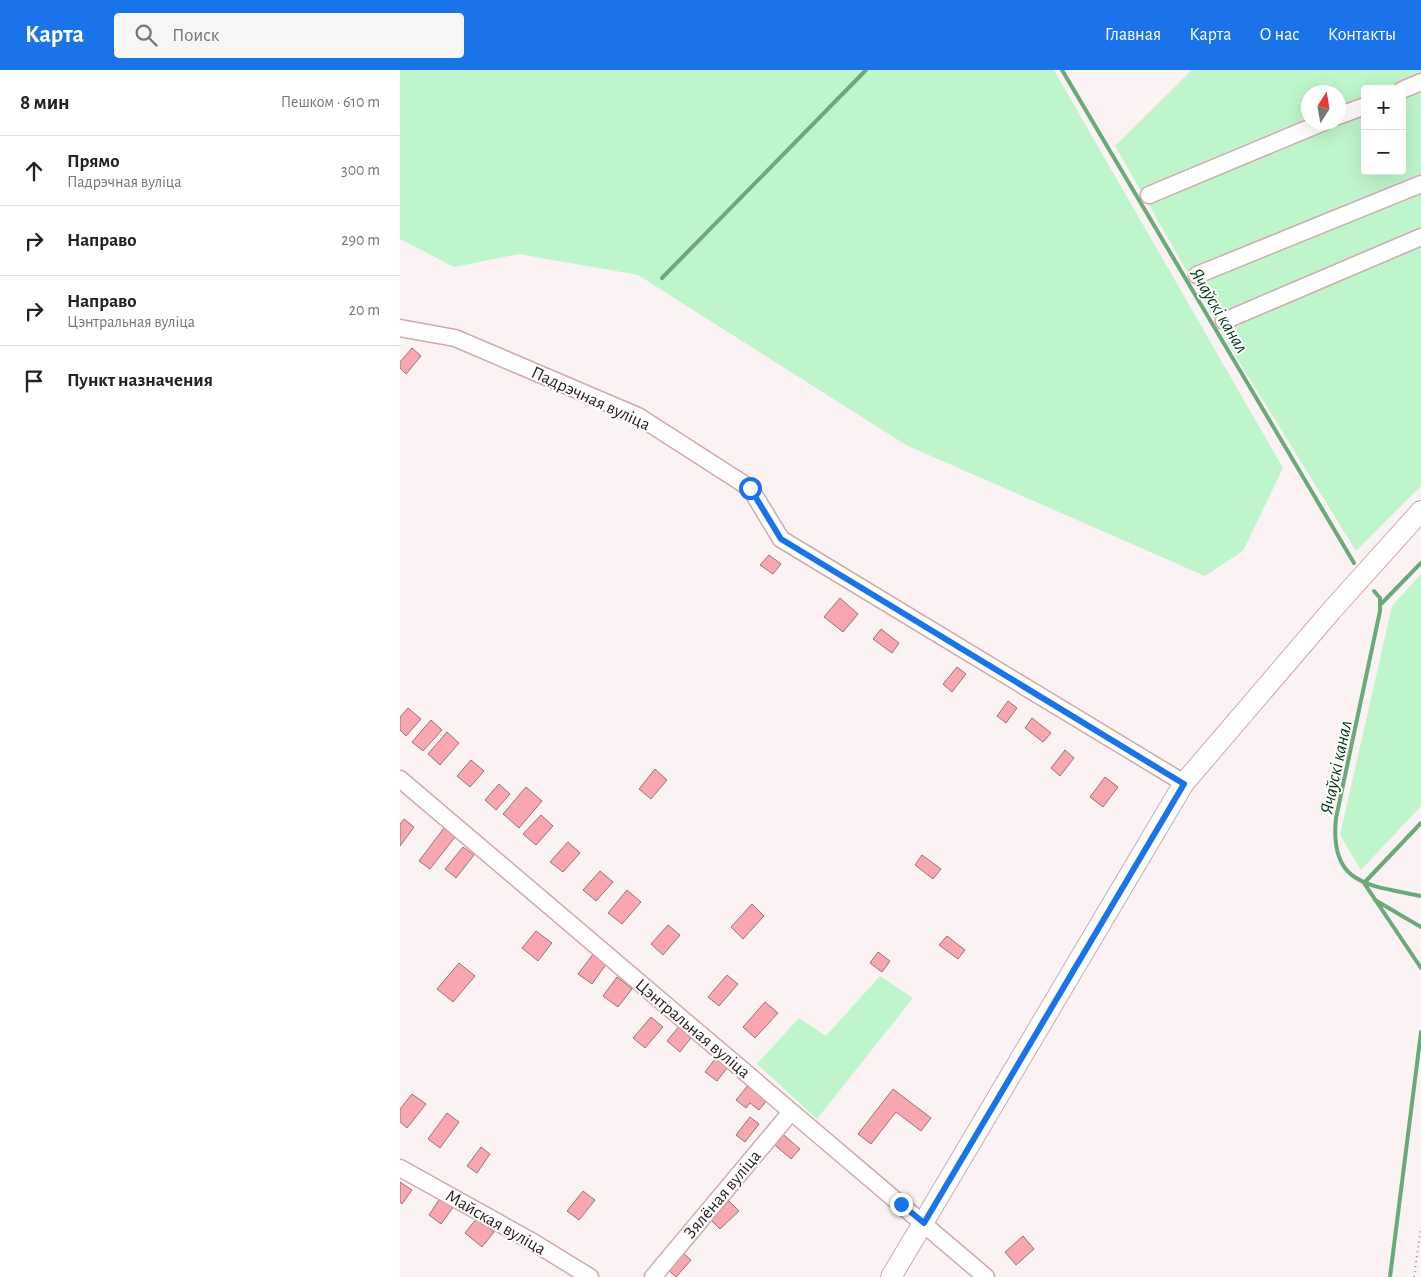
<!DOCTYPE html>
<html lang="ru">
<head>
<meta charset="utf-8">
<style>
	body { margin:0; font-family:"Alegreya Sans",sans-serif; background:#f6f6f6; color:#222 }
	.controls { position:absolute; right:15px; top:15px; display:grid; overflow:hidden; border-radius:5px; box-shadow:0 5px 20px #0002 }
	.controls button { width:45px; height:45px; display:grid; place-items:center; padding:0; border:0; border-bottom:1px solid #e0e0e0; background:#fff; color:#222; font:25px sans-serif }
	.compass { position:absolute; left:901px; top:15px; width:45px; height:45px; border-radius:50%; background:#fff; box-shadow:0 5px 20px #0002; rotate:11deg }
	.stop { position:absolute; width:15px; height:15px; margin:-11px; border:4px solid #1a73e8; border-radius:50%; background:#fff }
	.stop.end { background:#1a73e8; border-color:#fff; box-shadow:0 1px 5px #0008 }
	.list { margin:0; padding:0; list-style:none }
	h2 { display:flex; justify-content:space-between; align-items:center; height:65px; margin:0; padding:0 20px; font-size:21px }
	h2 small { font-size:16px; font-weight:400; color:#767676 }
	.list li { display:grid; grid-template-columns:32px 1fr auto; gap:15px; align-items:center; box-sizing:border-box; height:70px; padding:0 20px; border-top:1px solid #e0e0e0 }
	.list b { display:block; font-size:19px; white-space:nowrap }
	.list p { margin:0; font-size:16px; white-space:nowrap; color:#767676 }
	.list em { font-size:16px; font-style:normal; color:#767676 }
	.icon { flex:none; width:28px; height:28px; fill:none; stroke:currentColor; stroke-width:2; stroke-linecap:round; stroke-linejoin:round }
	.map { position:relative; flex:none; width:1021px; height:1207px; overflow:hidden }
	header { display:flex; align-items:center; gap:30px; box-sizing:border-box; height:70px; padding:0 25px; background:#1a73e8; color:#fff }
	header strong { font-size:24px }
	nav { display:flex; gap:28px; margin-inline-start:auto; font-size:18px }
	.search { width:350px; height:45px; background:#f6f6f6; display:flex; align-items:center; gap:12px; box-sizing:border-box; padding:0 18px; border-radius:5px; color:#767676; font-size:19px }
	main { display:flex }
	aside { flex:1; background:#fff }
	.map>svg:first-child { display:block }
	.green { fill:#bef5ca; fill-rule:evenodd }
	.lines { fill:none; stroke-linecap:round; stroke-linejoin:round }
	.stream { stroke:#6aaa7a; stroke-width:4 }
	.building { fill:#f8a6b0; stroke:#987377 }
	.minor-casing { stroke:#d0a9ad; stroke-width:19 }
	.major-casing { stroke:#d0a9ad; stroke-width:22 }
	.path { stroke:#9a9090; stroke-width:2; stroke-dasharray:1 4; stroke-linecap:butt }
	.minor { stroke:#fff; stroke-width:16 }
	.major { stroke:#fff; stroke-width:20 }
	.route { stroke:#1a73e8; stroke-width:6 }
	.labels { text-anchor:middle; stroke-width:4; stroke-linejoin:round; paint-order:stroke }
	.street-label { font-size:18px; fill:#2a1c1d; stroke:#fff }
	.water-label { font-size:19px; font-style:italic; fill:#053919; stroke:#fff }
</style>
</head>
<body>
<header>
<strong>Карта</strong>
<div class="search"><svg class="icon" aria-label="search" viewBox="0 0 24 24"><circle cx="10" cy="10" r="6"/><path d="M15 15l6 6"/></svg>Поиск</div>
<nav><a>Главная</a><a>Карта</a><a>О нас</a><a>Контакты</a></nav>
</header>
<main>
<aside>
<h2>8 мин<small>Пешком · 610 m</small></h2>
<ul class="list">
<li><svg class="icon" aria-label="ahead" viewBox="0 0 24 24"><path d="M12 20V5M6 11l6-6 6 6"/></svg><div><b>Прямо</b><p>Падрэчная вуліца</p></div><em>300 m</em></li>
<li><svg class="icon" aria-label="right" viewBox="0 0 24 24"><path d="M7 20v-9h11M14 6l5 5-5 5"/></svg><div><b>Направо</b></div><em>290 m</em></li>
<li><svg class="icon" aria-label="right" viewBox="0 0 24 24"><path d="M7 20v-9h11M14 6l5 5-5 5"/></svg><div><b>Направо</b><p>Цэнтральная вуліца</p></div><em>20 m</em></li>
<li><svg class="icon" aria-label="arrive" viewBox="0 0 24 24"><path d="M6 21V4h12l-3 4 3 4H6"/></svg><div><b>Пункт назначения</b></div></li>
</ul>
</aside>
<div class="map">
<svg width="1021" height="1207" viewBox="0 0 1021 1207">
	<rect width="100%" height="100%" fill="#fbf3f3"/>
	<path class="green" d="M0 0H654L883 398 843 481 805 506 506 375 238 205 119 184 54 197 0 169Z
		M792 0H1021V416L956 481 838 290 715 76ZM965 19H1002V101H965ZM908 22H938V52H908Z
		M1021 504V736L961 800 940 765 992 536Z
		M480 906 513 928 417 1049 357 994 399 948 426 966Z"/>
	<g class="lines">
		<path class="stream" d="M662 0 954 493
			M262 208 466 0
			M974 521 980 528V541L936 748C929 815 968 815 1021 826
			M982 533 1021 493
			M1021 753 964 813 1021 898
			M975 830 1021 857
			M990 1207 1021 962"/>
	</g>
	<path class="building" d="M12 278 21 286 6 304 0 298V292Z
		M369 485 381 494 373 504 360 495Z
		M440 528 458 544 443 562 424 547Z
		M481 559 499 573 492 583 473 569Z
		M557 597 566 604 552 622 543 614Z
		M608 631 617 638 606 653 597 646Z
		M8 638 21 649 6 666 0 660V647Z
		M632 648 651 663 643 672 625 658Z
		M31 650 42 660 23 681 12 672Z
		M47 662 59 673 40 695 28 684Z
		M665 680 674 688 660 706 651 698Z
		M71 690 84 701 70 717 57 706Z
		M255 699 267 710 251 729 239 719Z
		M705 707 718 717 703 737 690 727Z
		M99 714 110 724 96 740 85 730Z
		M126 717 142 731 119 758 103 744Z
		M141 745 153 756 136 775 123 764Z
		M4 749 14 757 0 776V754Z
		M44 758 55 767 30 799 19 791Z
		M168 772 180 783 163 802 150 792Z
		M63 777 74 785 56 808 45 799Z
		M522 785 541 799 533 809 515 795Z
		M200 801 213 812 196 831 183 820Z
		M227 820 241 832 222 854 208 843Z
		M352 834 364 846 343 869 331 857Z
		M268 855 280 865 263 885 251 874Z
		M136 861 152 873 138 891 122 878Z
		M547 866 565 880 558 889 539 875Z
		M478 882 490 891 482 902 470 893Z
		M194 883 207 893 192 914 178 904Z
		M59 893 75 906 53 932 37 919Z
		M327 905 338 914 319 936 308 927Z
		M217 907 232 919 218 937 203 926Z
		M365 932 378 943 355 968 343 957Z
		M251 947 263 957 245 978 233 968Z
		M281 954 294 964 280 982 267 971Z
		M319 984 331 993 317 1011 305 1002Z
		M350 1013 368 1029 359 1040 350 1033 346 1038 336 1030Z
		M493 1019 531 1048 521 1061 496 1042 471 1074 458 1064Z
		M12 1024 26 1034 7 1058 0 1052V1039Z
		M47 1043 59 1052 40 1078 28 1069Z
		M350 1047 359 1054 345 1072 336 1065Z
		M378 1060 400 1079 391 1089 369 1070Z
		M81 1077 90 1084 77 1103 67 1096Z
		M0 1112 12 1120 2 1134 0 1132Z
		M183 1121 195 1130 179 1150 167 1141Z
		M41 1127 54 1136 41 1154 29 1145Z
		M329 1131 339 1141 320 1159 310 1149Z
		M77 1148 94 1162 82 1177 65 1163Z
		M623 1166 634 1179 616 1195 605 1182Z
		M282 1182 291 1190 276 1207 267 1199Z"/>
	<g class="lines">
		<g class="minor-casing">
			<path id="minor" d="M1002 20 1021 12
				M938 46 965 36
				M749 125 924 52
				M797 205 1021 114
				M824 251 1021 167
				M0 258 55 268 238 346 350 418 381 469 784 713
				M0 709 586 1207
				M0 1098 133 1172 190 1207
				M253 1207 391 1042"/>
		</g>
		<g class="major-casing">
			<path id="major" d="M491 1207 784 713 932 540 1021 441"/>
		</g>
		<path class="path" d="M1014 1207 1021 1157"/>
		<use href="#minor" class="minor"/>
		<use href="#major" class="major"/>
	</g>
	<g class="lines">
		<path class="route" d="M350 418 381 469 784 714 524 1153 501 1134"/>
	</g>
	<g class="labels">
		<g class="street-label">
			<text transform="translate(191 328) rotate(25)" y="6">Падрэчная вуліца</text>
			<text transform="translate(293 958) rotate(40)" y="6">Цэнтральная вуліца</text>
			<text transform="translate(322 1124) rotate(-50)" y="6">Зялёная вуліца</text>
			<text transform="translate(96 1152) rotate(30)" y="6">Майская вуліца</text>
		</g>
		<g class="water-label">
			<text transform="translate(820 240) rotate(59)" y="7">Ячаўскі канал</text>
			<text transform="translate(935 697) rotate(-78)" y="7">Ячаўскі канал</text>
		</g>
	</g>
</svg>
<div class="controls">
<button>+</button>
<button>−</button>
</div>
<svg class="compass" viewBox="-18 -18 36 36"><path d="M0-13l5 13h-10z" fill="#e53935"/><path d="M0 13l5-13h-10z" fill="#767676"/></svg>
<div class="stop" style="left:350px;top:418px"></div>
<div class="stop end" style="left:501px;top:1134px"></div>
</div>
</main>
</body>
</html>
